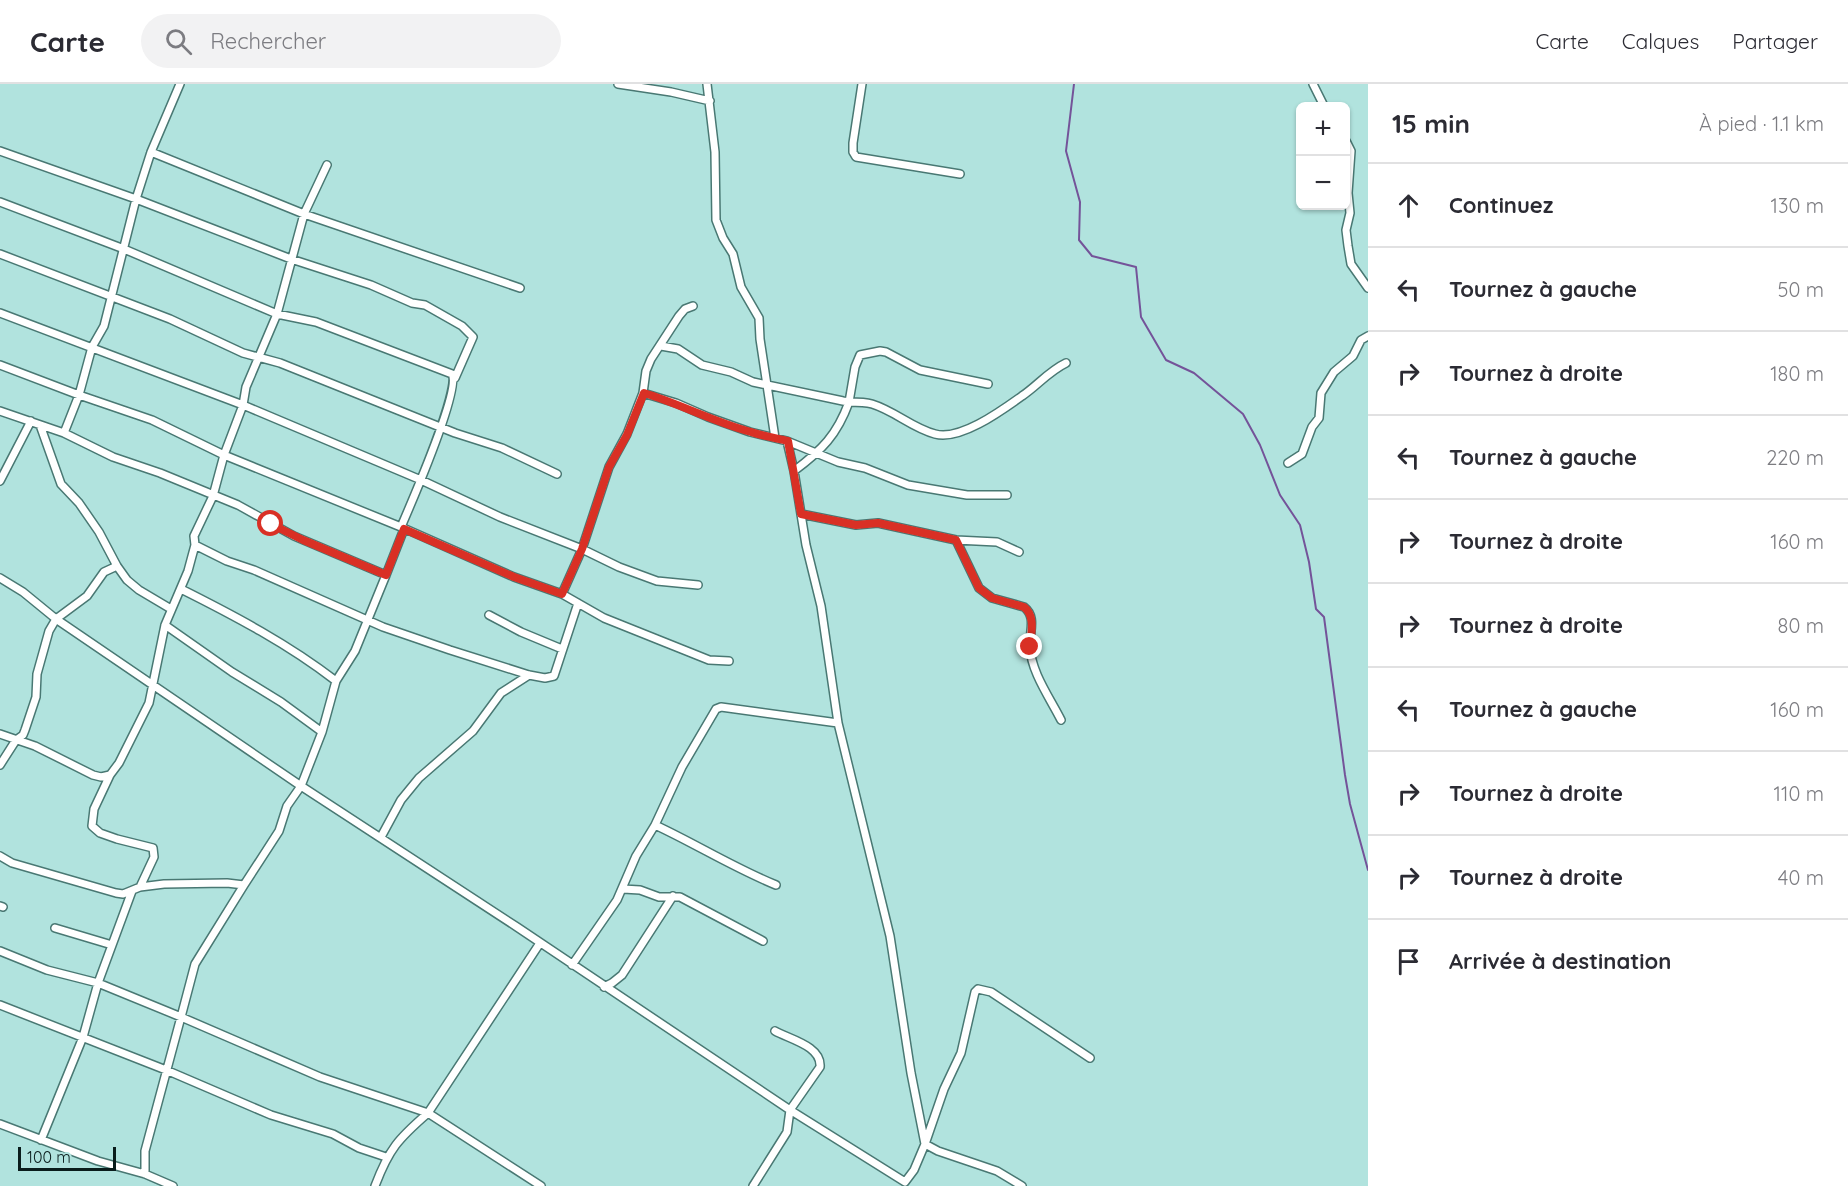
<!DOCTYPE html>
<html lang="fr">
<head>
<meta charset="utf-8">
<style>
	body { margin:0; font-family:Quicksand,sans-serif; background:#f2f2f3; color:#2b2b33 }
	.controls { position:absolute; right:18px; top:18px; display:grid; overflow:hidden; border-radius:9px; box-shadow:0 2px 4px #0004 }
	.controls button { width:54px; height:54px; display:grid; place-items:center; padding:0; border:0; border-bottom:2px solid #e1e1e2; background:#fff; color:#2b2b33; font:30px sans-serif }
	.scale { position:absolute; left:18px; bottom:15px; width:98px; box-sizing:border-box; padding-left:6px; border:3px solid #0a1d1c; border-top:0; font-size:16px; line-height:21px; white-space:nowrap; color:#0a1d1c; -webkit-text-stroke:4px #b1e3de; paint-order:stroke }
	.stop { position:absolute; width:18px; height:18px; margin:-14px; border:4px solid #d93025; border-radius:50%; background:#fff }
	.stop.end { background:#d93025; border-color:#fff; box-shadow:0 2px 6px #0008 }
	.list { margin:0; padding:0; list-style:none }
	h2 { display:flex; justify-content:space-between; align-items:center; height:78px; margin:0; padding:0 24px; font-size:26px }
	h2 small { font-size:20px; font-weight:400; color:#7c7c81 }
	.list li { display:grid; grid-template-columns:39px 1fr auto; gap:18px; align-items:center; box-sizing:border-box; height:84px; padding:0 24px; border-top:2px solid #e1e1e2 }
	.list b { display:block; font-size:22px; white-space:nowrap }
	.list em { font-size:20px; font-style:normal; color:#7c7c81 }
	.icon { flex:none; width:33px; height:33px; fill:none; stroke:currentColor; stroke-width:2; stroke-linecap:round; stroke-linejoin:round }
	.map { position:relative; flex:none; width:1368px; height:1102px; overflow:hidden }
	header { display:flex; align-items:center; gap:36px; box-sizing:border-box; height:84px; padding:0 30px; background:#fff; border-bottom:2px solid #e1e1e2 }
	header strong { font-size:28px }
	nav { display:flex; gap:33px; margin-inline-start:auto; font-size:21px }
	.search { width:420px; height:54px; background:#f2f2f3; display:flex; align-items:center; gap:15px; box-sizing:border-box; padding:0 21px; border-radius:33px; color:#7c7c81; font-size:22px }
	main { display:flex }
	aside { flex:1; background:#fff }
	.map>svg:first-child { display:block }
	.lines { fill:none; stroke-linecap:round; stroke-linejoin:round }
	.stream { stroke:#745399; stroke-width:2 }
	.street-casing { stroke:#497873; stroke-width:10 }
	.street { stroke:#fff; stroke-width:7 }
	.route { stroke:#d93025; stroke-width:8 }
</style>
</head>
<body>
<header>
<strong>Carte</strong>
<div class="search"><svg class="icon" aria-label="search" viewBox="0 0 24 24"><circle cx="10" cy="10" r="6"/><path d="M15 15l6 6"/></svg>Rechercher</div>
<nav><a>Carte</a><a>Calques</a><a>Partager</a></nav>
</header>
<main>
<div class="map">
<svg width="1368" height="1102" viewBox="0 0 1368 1102">
	<rect width="100%" height="100%" fill="#b1e3de"/>
	<g class="lines">
		<path class="stream" d="M1074 0 1066 67 1080 118 1079 156 1092 172 1136 183 1141 233 1166 276 1194 289 1243 330 1260 361 1280 411 1300 441 1309 478 1316 525 1324 533 1345 691 1350 720 1368 786"/>
		<g class="street-casing">
			<path id="street" d="M618 0 671 8 710 17
				M707 0 715 68 716 136 723 154 733 170 741 203 759 234 760 255 775 354
				M862 0 853 59V68L856 73 960 90
				M1313 0 1324 22
				M1346 57 1351 67 1348 109 1350 129 1346 146 1348 162 1351 180 1368 204
				M0 67 136 115 151 68 180 0
				M151 68 304 130 520 204
				M0 118 124 165 277 230 316 238 452 290C461 305 410 422 401 443
				M0 170 170 235 243 269 280 279 455 349 502 364 557 390
				M0 229 243 321 421 396 500 433 582 465 619 483 657 497 698 501
				M661 262 678 265 702 281 731 288 753 298 843 317 849 318 855 283 860 271 880 267 886 268 920 286 988 300
				M0 281 79 311 152 336 224 371 401 443 514 493 562 510 604 534 709 576 729 577
				M643 309 676 319 708 333 750 348 787 357 838 378 865 384 908 401 967 411H1007
				M0 327 64 349 113 373 160 389 238 421 294 452 386 491 355 567 336 597 322 648 301 702 287 722 279 747 244 801 195 880 181 933 320 993 428 1029C398 1055 389 1065 375 1102
				M40 341 61 400 79 419 99 448 117 482 127 496 139 506 171 525
				M64 349 79 311 92 263 104 242 136 115 291 175 371 201 412 219 425 221 462 242 473 253 455 294
				M787 357 794 387 806 461 821 522 838 639 890 852 911 989 925 1060 938 1067 997 1087 1022 1102
				M1288 379 1302 370 1312 343 1319 334 1321 309 1334 288 1353 272 1361 256 1368 252
				M794 387C822 366 837 351 849 318 857 318 865 318 872 320 895 327 912 344 935 350 960 357 1001 327 1022 312 1037 302 1049 287 1066 279
				M0 397 31 337
				M801 430 856 441 878 439 956 456 997 458 1019 468
				M956 456 979 504 992 514 1024 523C1037 533 1029 548 1030 563 1031 588 1050 614 1061 636
				M195 461 227 477 254 486 383 543 450 566 529 591 545 594 554 592 578 519
				M386 491 404 445
				M0 494 23 508 56 535 301 702 517 843 790 1026 905 1098 914 1086 925 1060 944 1005 961 969 975 908 978 905 991 908 1090 974
				M181 505C235 532 288 560 336 597
				M562 510 582 465 609 383 627 350 643 309 646 287 651 275 679 232 685 225 693 222
				M489 531 521 548 562 565
				M165 541 232 588 281 618 322 648
				M0 650 35 662 93 691 101 693 110 691
				M0 681 16 656 23 651 25 646 36 613 37 590 49 547 56 535 87 512 104 488 117 482
				M655 741C696 760 734 784 776 801
				M381 753 401 716 419 694 473 647 501 609 529 591
				M0 772 12 779 116 809 123 810 140 803 164 800 227 799 244 801
				M140 803 154 773 153 764 117 755 100 749 92 742 94 725 110 691 119 679 149 619 165 541 188 487 195 461 194 452 213 412 224 371 243 321 246 303 277 230 304 130 327 81
				M623 805 640 806 659 813H680L763 857
				M132 807 98 899 181 933 145 1067V1090
				M0 822 3 823
				M55 844 112 861
				M540 859 428 1029 541 1102
				M0 867 47 886 98 899 83 953 41 1056
				M572 881 617 816 636 772 655 741 682 683 716 625 721 623 838 639
				M604 903 612 899 622 891 673 812
				M0 921 166 986 271 1031 333 1050 359 1064 386 1073
				M0 1040 98 1077 145 1090 173 1102
				M753 1102 787 1048 790 1026 820 983C822 962 789 955 775 947"/>
		</g>
		<use href="#street" class="street"/>
	</g>
	<g class="lines">
		<path class="route" d="M271 440 303 456 386 491 404 445 514 493 562 510 582 465 609 383 627 351 644 309C680 320 714 338 751 348 763 352 775 354 788 357L801 430 856 441 878 439 956 456 979 504 992 514 1024 523C1036 532 1031 550 1030 563"/>
	</g>
</svg>
<div class="controls">
<button>+</button>
<button>−</button>
</div>
<div class="scale">100 m</div>
<div class="stop" style="left:271px;top:440px"></div>
<div class="stop end" style="left:1030px;top:563px"></div>
</div>
<aside>
<h2>15 min<small>À pied · 1.1 km</small></h2>
<ul class="list">
<li><svg class="icon" aria-label="ahead" viewBox="0 0 24 24"><path d="M12 20V5M6 11l6-6 6 6"/></svg><div><b>Continuez</b></div><em>130 m</em></li>
<li><svg class="icon" aria-label="left" viewBox="0 0 24 24"><path d="M17 20v-9H6M10 6l-5 5 5 5"/></svg><div><b>Tournez à gauche</b></div><em>50 m</em></li>
<li><svg class="icon" aria-label="right" viewBox="0 0 24 24"><path d="M7 20v-9h11M14 6l5 5-5 5"/></svg><div><b>Tournez à droite</b></div><em>180 m</em></li>
<li><svg class="icon" aria-label="left" viewBox="0 0 24 24"><path d="M17 20v-9H6M10 6l-5 5 5 5"/></svg><div><b>Tournez à gauche</b></div><em>220 m</em></li>
<li><svg class="icon" aria-label="right" viewBox="0 0 24 24"><path d="M7 20v-9h11M14 6l5 5-5 5"/></svg><div><b>Tournez à droite</b></div><em>160 m</em></li>
<li><svg class="icon" aria-label="right" viewBox="0 0 24 24"><path d="M7 20v-9h11M14 6l5 5-5 5"/></svg><div><b>Tournez à droite</b></div><em>80 m</em></li>
<li><svg class="icon" aria-label="left" viewBox="0 0 24 24"><path d="M17 20v-9H6M10 6l-5 5 5 5"/></svg><div><b>Tournez à gauche</b></div><em>160 m</em></li>
<li><svg class="icon" aria-label="right" viewBox="0 0 24 24"><path d="M7 20v-9h11M14 6l5 5-5 5"/></svg><div><b>Tournez à droite</b></div><em>110 m</em></li>
<li><svg class="icon" aria-label="right" viewBox="0 0 24 24"><path d="M7 20v-9h11M14 6l5 5-5 5"/></svg><div><b>Tournez à droite</b></div><em>40 m</em></li>
<li><svg class="icon" aria-label="arrive" viewBox="0 0 24 24"><path d="M6 21V4h12l-3 4 3 4H6"/></svg><div><b>Arrivée à destination</b></div></li>
</ul>
</aside>
</main>
</body>
</html>
